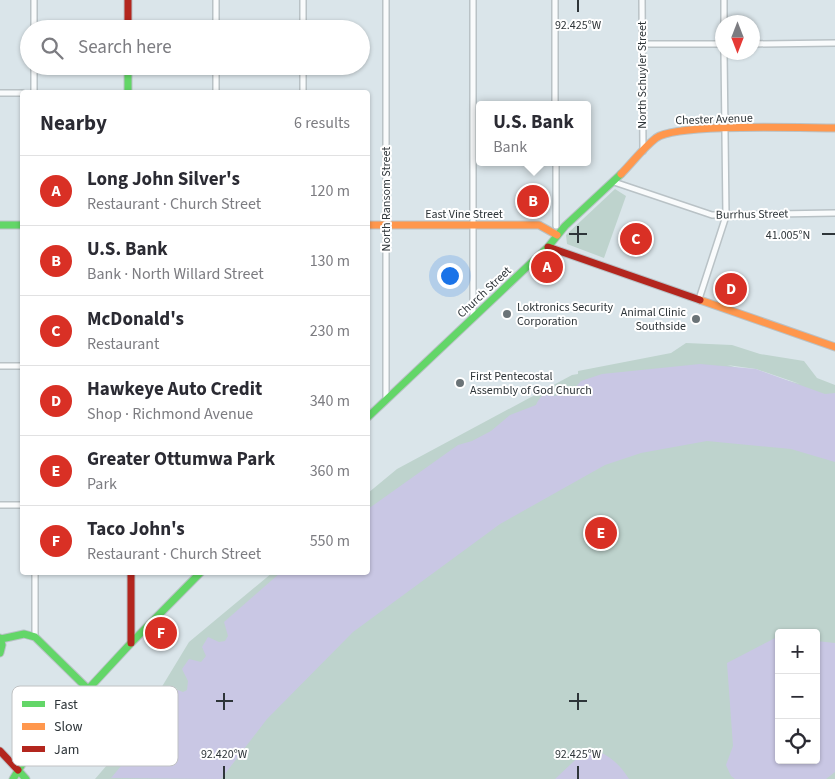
<!DOCTYPE html>
<html lang="en">
<head>
<meta charset="utf-8">
<style>
	body { margin:0; font-family:"Source Sans 3",sans-serif; background:#f2f2f3; color:#2b2b33 }
	.controls { position:absolute; right:15px; bottom:15px; display:grid; overflow:hidden; border-radius:5px; box-shadow:0 1px 4px #0004 }
	.controls button { width:45px; height:45px; display:grid; place-items:center; padding:0; border:0; border-bottom:1px solid #e1e1e2; background:#fff; color:#2b2b33; font:25px sans-serif }
	.compass { position:absolute; left:715px; top:15px; width:45px; height:45px; border-radius:50%; background:#fff; box-shadow:0 1px 4px #0004; rotate:180deg }
	.you { position:absolute; left:449px; top:275px; width:18px; height:18px; margin:-12px; border:4px solid #fff; border-radius:50%; background:#1a73e8; box-shadow:0 0 0 8px #1a73e833 }
	.badge { display:grid; place-items:center; width:32px; height:32px; border-radius:50%; background:#d93025; color:#fff; font-size:16px; font-weight:700 }
	.pin { position:absolute; translate:-50% -50%; border:2px solid #fff; box-shadow:0 1px 5px #0006 }
	.popup { position:absolute; left:476px; top:101px; width:115px; height:65px; box-sizing:border-box; display:grid; place-content:center; border-radius:5px; background:#fff; filter:drop-shadow(0 1px 4px #0005); font-size:16px; white-space:nowrap; color:#7c7c81 }
	.popup b { font-size:19px; color:#2b2b33 }
	.popup::after { content:''; position:absolute; left:50%; top:100%; margin-left:-10px; border:10px solid transparent; border-top-color:#fff }
	.list { margin:0; padding:0; list-style:none }
	h2 { display:flex; justify-content:space-between; align-items:center; height:65px; margin:0; padding:0 20px; font-size:21px }
	h2 small { font-size:16px; font-weight:400; color:#7c7c81 }
	.list li { display:grid; grid-template-columns:32px 1fr auto; gap:15px; align-items:center; box-sizing:border-box; height:70px; padding:0 20px; border-top:1px solid #e1e1e2 }
	.list b { display:block; font-size:19px; white-space:nowrap }
	.list p { margin:0; font-size:16px; white-space:nowrap; color:#7c7c81 }
	.list em { font-size:16px; font-style:normal; color:#7c7c81 }
	.icon { flex:none; width:28px; height:28px; fill:none; stroke:currentColor; stroke-width:2; stroke-linecap:round; stroke-linejoin:round }
	.map { position:relative; flex:none; width:835px; height:779px; overflow:hidden }
	.search { position:absolute; background:#fff; box-shadow:0 1px 4px #0004; left:20px; top:20px; width:350px; height:55px; display:flex; align-items:center; gap:12px; box-sizing:border-box; padding:0 18px; border-radius:28px; color:#7c7c81; font-size:19px }
	.panel { position:absolute; background:#fff; box-shadow:0 1px 4px #0004; left:20px; top:90px; width:350px; height:485px; border-radius:5px }
	.map>svg:first-child { display:block }
	.green { fill:#bed3cd; fill-rule:evenodd }
	.water { fill:#c9c7e4 }
	.lines { fill:none; stroke-linecap:round; stroke-linejoin:round }
	.street-casing { stroke:#b9c2c6; stroke-width:8 }
	.fast-casing { stroke:#b9c2c6; stroke-width:9 }
	.slow-casing { stroke:#b9c2c6; stroke-width:9 }
	.jam-casing { stroke:#b9c2c6; stroke-width:9 }
	.street { stroke:#f9fbfc; stroke-width:5 }
	.fast { stroke:#63d668; stroke-width:7 }
	.slow { stroke:#ff974d; stroke-width:7 }
	.jam { stroke:#b3261e; stroke-width:7 }
	.ticks { fill:none; stroke:#2e3539; stroke-width:2 }
	.poi-dot { fill:#6a7377; stroke:#fff; stroke-width:2 }
	.labels { text-anchor:middle; stroke-width:4; stroke-linejoin:round; paint-order:stroke }
	.street-label { font-size:12px; fill:#2e3539; stroke:#fff }
	.poi-label { font-size:12px; fill:#2e3539; stroke:#fff; text-anchor:start }
	.key { fill:#fff; stroke:#c0c2c4; stroke-width:1 }
	.key-label { font-size:14px; fill:#2e3539 }
	.ticks-label { font-size:12px; text-anchor:middle; fill:#2e3539; stroke:#fff; stroke-width:4; stroke-linejoin:round; paint-order:stroke }
</style>
</head>
<body>
<div class="map">
<svg width="835" height="779" viewBox="0 0 835 779">
	<rect width="100%" height="100%" fill="#dae5ea"/>
	<path class="green" d="M615 189 626 196 604 258 567 244 566 235Z
		M686 343 732 345 760 354 804 361 817 378 835 385V779H95L132 736 189 642 272 573 368 572V493L397 469 572 375 578 374V371L671 353ZM727 365 756 369 800 384ZM779 633H816V760H779Z"/>
	<path class="water" d="M700 364 756 369 825 394 835 393V462L791 449 707 441 641 453 605 465 500 524 353 632 267 719 221 779 111 778 121 766H129L140 752 155 741V735L149 726 151 721 167 715V699L175 689 183 692 187 690 188 681 182 669 189 659 201 662 206 656 202 647 208 637 219 642 225 641 228 636 224 622 280 573 298 574 301 572H368V509L458 445 472 441 491 431 510 415 536 405C541 394 544 394 556 396L564 387 574 389 581 381 602 374Z
		M779 636V760H816V641L835 643V772L826 779H735L731 776 726 765 733 746 727 663Z
		M588 748C607 753 618 762 629 779H555Z"/>
	<g class="lines">
		<g class="street-casing">
			<path id="street" d="M34 0V29
				M216 0V29
				M303 0V29
				M386 0V398
				M473 0V317
				M555 0V105
				M642 0 643 151
				M724 22V0
				M642 44H722
				M752 44 835 43
				M34 66V92
				M216 66V92
				M303 66V92
				M0 93H22
				M556 162V226
				M614 182 712 215 835 213
				M699 299 726 216 724 52
				M0 366H22
				M0 505H22
				M35 572V637"/>
		</g>
		<g class="fast-casing">
			<path id="fast" d="M128 66V92
				M0 225H22
				M368 417 548 247 565 226 621 174
				M0 638 2 645 0 653
				M1 639 24 634 35 637 88 689
				M18 770 26 779
				M13 779 29 753 131 643 201 572"/>
		</g>
		<g class="slow-casing">
			<path id="slow" d="M621 174C632 163 643 148 656 138 677 123 802 128 835 128
				M368 225H539L557 235
				M700 300 835 347"/>
		</g>
		<g class="jam-casing">
			<path id="jam" d="M128 0V29
				M548 247 700 300
				M131 572V643
				M0 751 18 770"/>
		</g>
		<use href="#street" class="street"/>
		<use href="#fast" class="fast"/>
		<use href="#slow" class="slow"/>
		<use href="#jam" class="jam"/>
	</g>
	<path class="ticks" d="M578 0V12M578 226V243M569 234H587M822 234H835M224 693V710M578 693V710M216 701H233M569 701H587M224 766V779M578 766V779"/>
	<g class="poi-dot">
		<circle cx="507" cy="314" r="5"/>
		<circle cx="696" cy="319" r="5"/>
		<circle cx="460" cy="383" r="5"/>
	</g>
	<g class="labels">
		<g class="street-label">
			<text transform="translate(642 75) rotate(-90)" y="4">North Schuyler Street</text>
			<text transform="translate(714 119) rotate(-2)" y="4">Chester Avenue</text>
			<text transform="translate(386 199) rotate(-90)" y="4">North Ransom Street</text>
			<text x="464" y="218">East Vine Street</text>
			<text transform="translate(752 214) rotate(-1)" y="4">Burrhus Street</text>
			<text transform="translate(484 292) rotate(-43)" y="4">Church Street</text>
		</g>
		<g class="poi-label">
			<text x="517" y="311">Loktronics Security<tspan x="517" dy="14">Corporation</tspan></text>
			<text x="686" y="316" text-anchor="end">Animal Clinic<tspan x="686" dy="14">Southside</tspan></text>
			<text x="470" y="380">First Pentecostal<tspan x="470" dy="14">Assembly of God Church</tspan></text>
		</g>
	</g>
	<rect x="12" y="686" width="166" height="80" rx="8" class="key"/>
	<rect x="22" y="701" width="23" height="6" fill="#63d668"/>
	<rect x="22" y="723" width="23" height="7" fill="#ff974d"/>
	<rect x="22" y="746" width="23" height="6" fill="#b3261e"/>
	<g class="key-label">
		<text x="54" y="709">Fast</text>
		<text x="54" y="731">Slow</text>
		<text x="54" y="754">Jam</text>
	</g>
	<g class="ticks-label">
		<text x="578" y="29">92.425°W</text>
		<text x="788" y="239">41.005°N</text>
		<text x="224" y="758">92.420°W</text>
		<text x="578" y="758">92.425°W</text>
	</g>
</svg>
<div class="controls">
<button>+</button>
<button>−</button>
<button><svg class="icon" aria-label="locate" viewBox="0 0 24 24"><circle cx="12" cy="12" r="6"/><path d="M12 2v4M12 18v4M2 12h4M18 12h4"/></svg></button>
</div>
<svg class="compass" viewBox="-18 -18 36 36"><path d="M0-13l5 13h-10z" fill="#e53935"/><path d="M0 13l5-13h-10z" fill="#7c7c81"/></svg>
<div class="you"></div>
<div class="pin badge" style="left:547px;top:267px">A</div>
<div class="pin badge" style="left:533px;top:201px">B</div>
<div class="popup"><b>U.S. Bank</b>Bank</div>
<div class="pin badge" style="left:636px;top:239px">C</div>
<div class="pin badge" style="left:731px;top:289px">D</div>
<div class="pin badge" style="left:601px;top:533px">E</div>
<div class="pin badge" style="left:161px;top:633px">F</div>
<div class="search"><svg class="icon" aria-label="search" viewBox="0 0 24 24"><circle cx="10" cy="10" r="6"/><path d="M15 15l6 6"/></svg>Search here</div>
<section class="panel">
<h2>Nearby<small>6 results</small></h2>
<ul class="list">
<li><span class="badge">A</span><div><b>Long John Silver's</b><p>Restaurant · Church Street</p></div><em>120 m</em></li>
<li><span class="badge">B</span><div><b>U.S. Bank</b><p>Bank · North Willard Street</p></div><em>130 m</em></li>
<li><span class="badge">C</span><div><b>McDonald's</b><p>Restaurant</p></div><em>230 m</em></li>
<li><span class="badge">D</span><div><b>Hawkeye Auto Credit</b><p>Shop · Richmond Avenue</p></div><em>340 m</em></li>
<li><span class="badge">E</span><div><b>Greater Ottumwa Park</b><p>Park</p></div><em>360 m</em></li>
<li><span class="badge">F</span><div><b>Taco John's</b><p>Restaurant · Church Street</p></div><em>550 m</em></li>
</ul>
</section>
</div>
</body>
</html>
